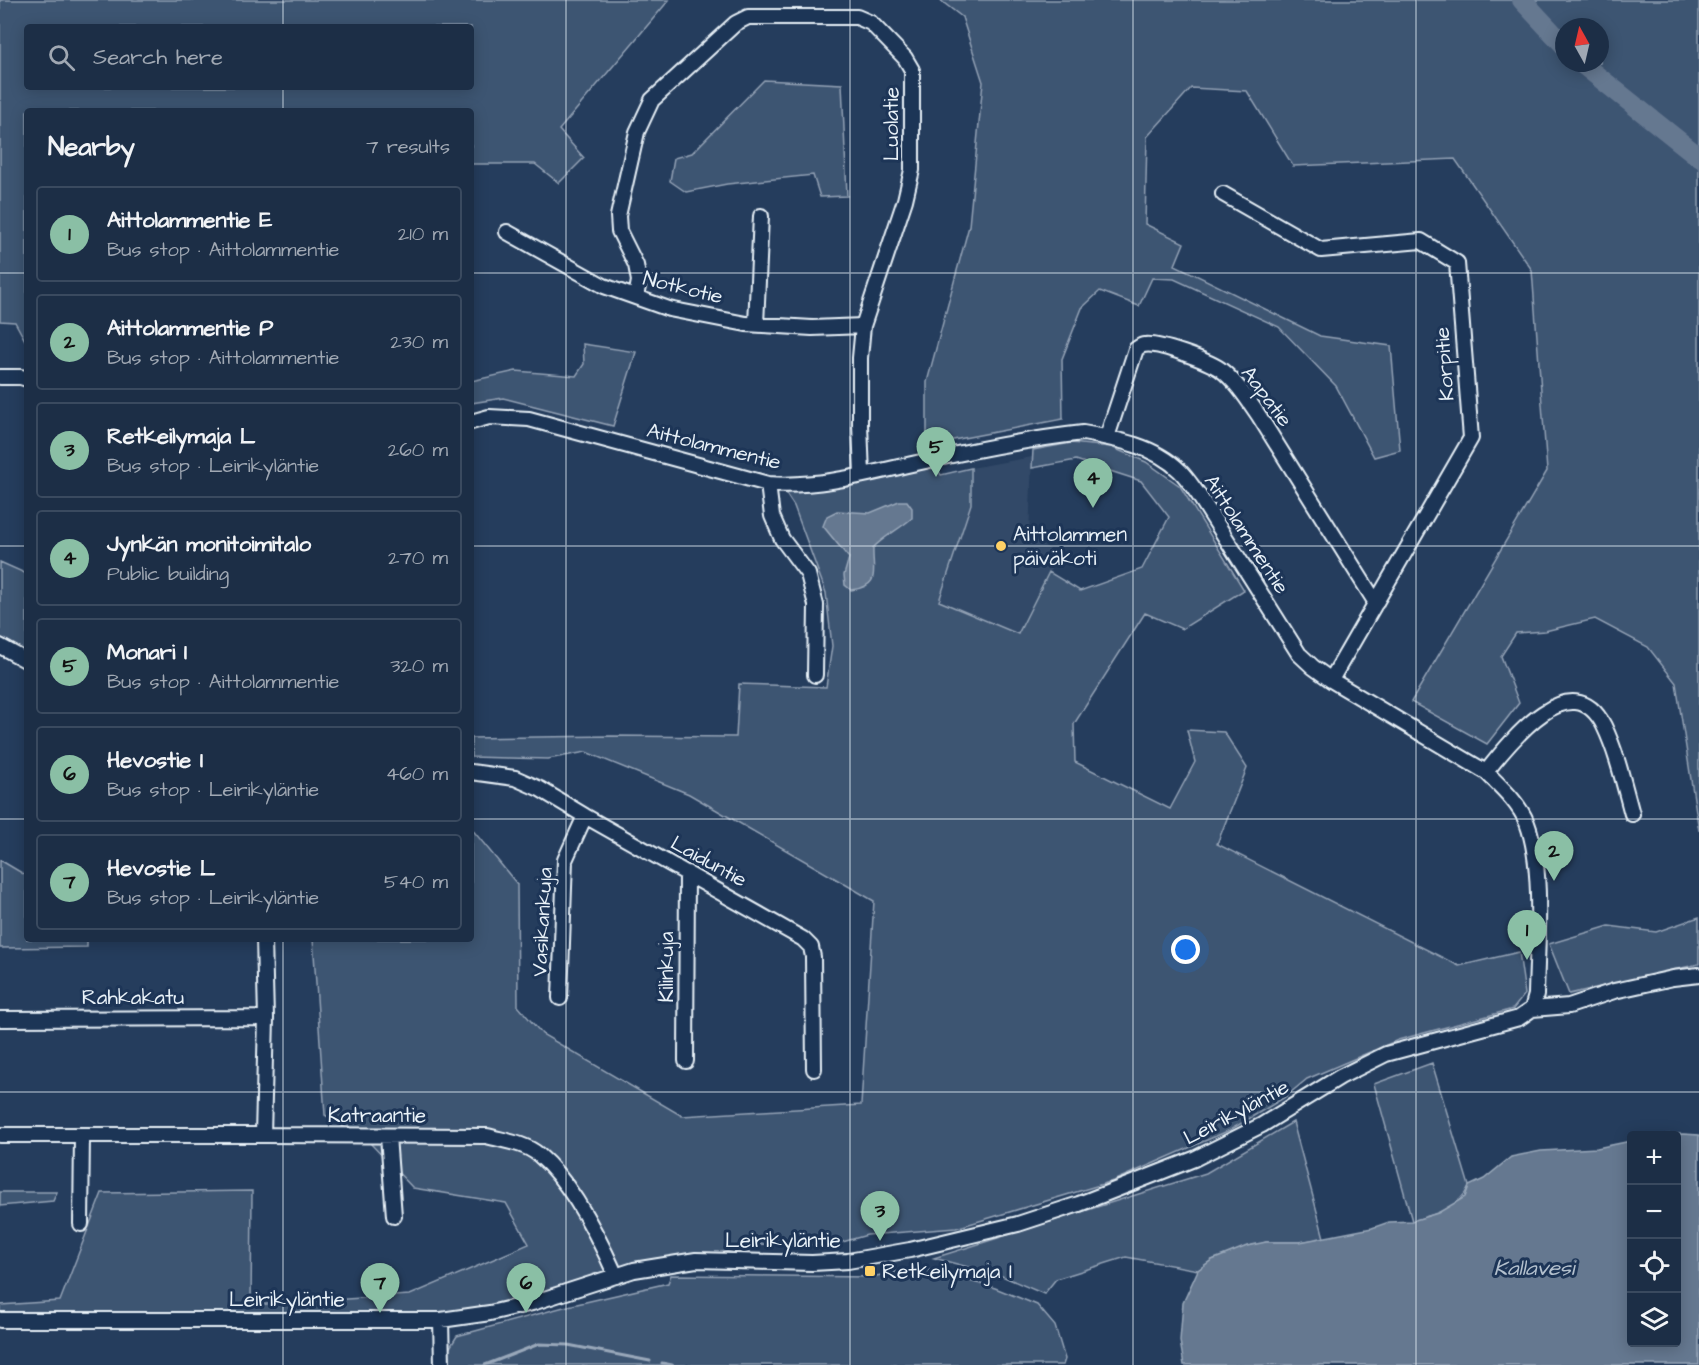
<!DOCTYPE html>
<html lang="en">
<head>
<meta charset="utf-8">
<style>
	body { margin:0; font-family:"Architects Daughter",sans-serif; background:#25364d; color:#f1f3f6 }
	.controls { position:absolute; right:18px; bottom:18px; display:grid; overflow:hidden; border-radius:6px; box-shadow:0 3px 15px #0003 }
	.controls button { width:54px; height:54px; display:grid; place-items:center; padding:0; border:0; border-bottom:2px solid #3a4a5f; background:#1c2e46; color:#f1f3f6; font:30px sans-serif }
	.compass { position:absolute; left:1555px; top:18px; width:54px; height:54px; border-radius:50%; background:#1c2e46; box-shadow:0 3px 15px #0003; rotate:352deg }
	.you { position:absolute; left:1186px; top:950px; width:21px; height:21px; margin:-15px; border:4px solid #fff; border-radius:50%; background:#1a73e8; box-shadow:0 0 0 9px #1a73e833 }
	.badge { display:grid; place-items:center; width:39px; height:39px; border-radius:50%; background:#8abfa5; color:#111; font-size:20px; font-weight:700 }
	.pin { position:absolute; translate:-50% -50px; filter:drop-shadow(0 2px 3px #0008) }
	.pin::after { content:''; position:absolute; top:32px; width:21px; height:18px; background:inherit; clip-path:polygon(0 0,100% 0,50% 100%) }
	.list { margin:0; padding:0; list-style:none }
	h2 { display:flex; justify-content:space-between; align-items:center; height:78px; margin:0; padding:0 24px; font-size:26px }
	h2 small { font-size:20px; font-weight:400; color:#a0a8b3 }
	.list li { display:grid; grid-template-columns:39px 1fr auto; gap:18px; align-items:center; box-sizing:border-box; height:96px; margin:0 12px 12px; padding:0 12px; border:2px solid #3a4a5f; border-radius:6px }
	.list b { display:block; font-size:22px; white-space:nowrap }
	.list p { margin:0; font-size:20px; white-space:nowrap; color:#a0a8b3 }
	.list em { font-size:20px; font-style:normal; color:#a0a8b3 }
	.icon { flex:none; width:33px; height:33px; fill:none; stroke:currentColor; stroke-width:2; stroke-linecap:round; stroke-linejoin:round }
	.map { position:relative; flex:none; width:1699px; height:1365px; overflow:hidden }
	.search { position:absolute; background:#1c2e46; box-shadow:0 3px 15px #0003; left:24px; top:24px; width:450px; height:66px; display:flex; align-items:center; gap:15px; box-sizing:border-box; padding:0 21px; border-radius:6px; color:#a0a8b3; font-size:22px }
	.panel { position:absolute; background:#1c2e46; box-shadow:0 3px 15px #0003; left:24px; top:108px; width:450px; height:834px; border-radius:6px }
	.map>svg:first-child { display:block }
	.built { fill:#334a68 }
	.green { fill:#3e5472; stroke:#93a2b5; stroke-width:1.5; fill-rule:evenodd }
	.water { fill:#657890; stroke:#99a8ba; stroke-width:1.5 }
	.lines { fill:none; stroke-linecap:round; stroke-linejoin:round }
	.stream { stroke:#99a8ba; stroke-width:3 }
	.river { stroke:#657890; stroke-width:20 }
	.minor-casing { stroke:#e8f1f8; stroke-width:18 }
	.minor { stroke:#1d3557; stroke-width:14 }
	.grid { fill:none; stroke:#e8f1f8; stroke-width:1.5; stroke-opacity:0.55 }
	.poi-dot { fill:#ffd166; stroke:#1d3557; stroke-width:2 }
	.labels { text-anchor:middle; stroke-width:6; stroke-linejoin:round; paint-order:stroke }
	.street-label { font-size:21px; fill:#e8f1f8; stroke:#1d3557 }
	.poi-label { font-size:21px; fill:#e8f1f8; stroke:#1d3557; text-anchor:start }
	.water-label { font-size:22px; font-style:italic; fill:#b4c1ce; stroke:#1d3557 }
</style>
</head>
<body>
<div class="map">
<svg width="1699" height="1365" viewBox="0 0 1699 1365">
	<rect width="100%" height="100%" fill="#253d5d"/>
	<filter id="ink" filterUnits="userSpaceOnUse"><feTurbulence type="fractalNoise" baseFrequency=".0167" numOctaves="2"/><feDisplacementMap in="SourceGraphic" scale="12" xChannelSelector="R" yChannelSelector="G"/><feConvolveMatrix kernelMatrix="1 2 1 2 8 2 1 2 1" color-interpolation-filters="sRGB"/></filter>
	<g filter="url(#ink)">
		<path class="built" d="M1032 457 1029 536 1060 556 1049 572 1018 634 939 601 971 504V468Z"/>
		<path class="green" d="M0 0H669L559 130 584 158 559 183 535 164H471V111H27V344L15 322 0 321ZM27 27H471V87H27Z
			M940 0H1699V831L1676 683 1648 647 1595 619 1545 631 1516 633 1501 656 1519 703 1487 744 1411 702 1547 471 1532 270 1455 159 1293 166 1247 91 1191 88 1147 137 1145 224 1184 243 1175 265 1320 336 1391 346 1400 450 1374 457 1336 386 1279 327 1174 279 1152 278 1139 306 1100 291 1082 308 1062 359 1063 419 927 445V382L969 226 983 82 962 17ZM1564 27H1600V63H1564Z
			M764 80 842 84 847 196 820 197 813 175 727 184 686 192 670 181 674 158 692 153Z
			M583 344 636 352 613 426 503 398 471 403V381L516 371 576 376 584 364Z
			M1071 443 1111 447 1146 462 1180 486 1244 590 1182 629 1145 613 1074 724 1075 762 1170 809 1195 762 1187 730 1224 732 1247 768 1217 844 1459 966 1519 952 1525 994 1513 1009 1398 1040 1307 1079 1284 1098 1230 1130 1113 1181 956 1228 867 1235 832 1245 759 1244 442 1317 0 1315V1305L60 1301 102 1193 252 1191 251 1305 410 1295 529 1244 506 1203 413 1188 370 1143 325 1115 313 939H471V828L517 884 518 1006 542 1034 682 1116 861 1105 874 901 689 794 586 752 548 759 471 757V738L611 736 736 737 739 684 826 687 832 646 826 593 794 506 784 491 936 466 941 475 971 468V504L939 601 1018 634 1049 572 1080 591 1142 569 1169 517 1141 481 1076 460 1032 468 1033 450Z
			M0 562 27 574V653L0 640Z
			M0 860 27 876V939H87V947L0 948Z
			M1699 917V964L1569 994 1549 944 1609 926 1656 932Z
			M1432 1063 1469 1186C1460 1208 1434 1215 1412 1221L1374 1084Z
			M1293 1122 1324 1238 1300 1242H1266L1212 1260 1198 1270 1126 1257 1056 1279 1044 1294 1002 1276 934 1258 1206 1173Z
			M0 1192H57L53 1201 0 1206Z
			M918 1267 995 1288 1037 1305 1055 1326 1065 1359 1063 1365H450L449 1349 457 1336 564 1307 668 1283 671 1275 872 1277Z"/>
		<path class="water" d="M899 501H907L912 508V518C900 529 884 536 873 548 872 571 882 586 851 590L845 585 844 575 849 558 823 526 827 516 837 511 870 513Z
			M1683 1134 1699 1135V1365H1184L1180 1341 1183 1303 1198 1270 1212 1260 1247 1246 1266 1242H1300L1372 1228 1389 1222 1412 1221 1438 1213 1465 1197 1469 1186 1484 1179 1511 1157 1541 1151 1597 1148 1631 1141 1632 1342H1676V1136L1658 1135Z"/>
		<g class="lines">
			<path class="stream" d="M662 1363 672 1365
				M485 1365 539 1344 568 1345 650 1361"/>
			<path class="river" d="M1522 0 1564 45
				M1581 63 1699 157"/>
			<g class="minor-casing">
				<path id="minor" d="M1223 194 1321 250 1421 241 1457 263 1471 438 1331 680
					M507 232 604 286 669 309 746 324 812 328 863 326
					M636 297 639 281 636 265 619 231 618 216 637 132 652 100 736 23 748 17H857L871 23 905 58 912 70V170L905 200 863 326 860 358V424L862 475
					M756 324 761 216
					M0 377H21L27 379
					M471 422 489 417 529 419 768 484C820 488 871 473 921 462 973 450 1031 439 1083 433 1117 439 1155 446 1180 471 1187 478 1192 486 1198 494L1299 654 1313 667 1331 680 1486 772C1501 787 1519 803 1527 823 1544 868 1537 945 1536 995L1532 1009
					M1107 437 1136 349C1138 348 1141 345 1144 345 1158 342 1208 361 1220 369 1236 381 1248 400 1259 416L1376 603
					M768 484 772 516 782 539 808 574 816 605 815 675
					M0 646 27 661
					M471 772 515 778 540 789 585 816 803 939 811 947 813 957 814 1069
					M1486 772C1509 743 1572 662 1604 726 1617 753 1624 785 1632 814
					M264 939 266 1018 263 1135 487 1136C505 1141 525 1143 539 1155 571 1182 599 1238 616 1276
					M560 998 565 860 585 816
					M0 1019 266 1018
					M686 1061 687 873
					M0 1135H263
					M388 1136 394 1216
					M81 1224 82 1135
					M0 1320H441L490 1313 532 1303 634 1270 696 1260 812 1263 848 1261 910 1250 1018 1224 1079 1204 1194 1159 1262 1125 1340 1077 1386 1054 1508 1021 1519 1018 1532 1009 1569 1006 1614 991 1673 978 1699 975
					M441 1320 442 1365"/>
			</g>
			<use href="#minor" class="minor"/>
		</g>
	</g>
	<path class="grid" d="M283 0V27M566 0V1365M850 0V1365M1133 0V1365M1416 0V1365M283 87V111M0 273H27M471 273H1699M0 546H27M471 546H1699M0 819H27M471 819H1699M283 939V1365M0 1092H1699"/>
	<g class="poi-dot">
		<circle cx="1001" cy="546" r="6"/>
		<rect x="864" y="1265" width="12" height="12" rx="3"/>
	</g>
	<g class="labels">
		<g class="street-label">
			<text transform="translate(891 124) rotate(-90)" y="7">Luolatie</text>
			<text transform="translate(683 287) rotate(14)" y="7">Notkotie</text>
			<text transform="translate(1444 364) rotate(-94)" y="7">Korpitie</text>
			<text transform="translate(1267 396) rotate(53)" y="7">Aapatie</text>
			<text transform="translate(714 446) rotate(14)" y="7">Aittolammentie</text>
			<text transform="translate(1247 534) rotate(57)" y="7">Aittolammentie</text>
			<text transform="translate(709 861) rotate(29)" y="7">Laiduntie</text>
			<text transform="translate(542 922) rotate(-87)" y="7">Vasikankuja</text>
			<text transform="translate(666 967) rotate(-90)" y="7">Kilinkuja</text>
			<text x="133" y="1004">Rahkakatu</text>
			<text transform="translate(1236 1112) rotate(-28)" y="7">Leirikyläntie</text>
			<text x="377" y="1122">Katraantie</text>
			<text x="783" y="1247">Leirikyläntie</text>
			<text x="287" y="1306">Leirikyläntie</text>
		</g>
		<g class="poi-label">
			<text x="1013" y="541">Aittolammen<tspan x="1013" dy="24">päiväkoti</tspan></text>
			<text x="882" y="1278">Retkeilymaja I</text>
		</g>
		<g class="water-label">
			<text x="1534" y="1275">Kallavesi</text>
		</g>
	</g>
</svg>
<div class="controls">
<button>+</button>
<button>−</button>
<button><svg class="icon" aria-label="locate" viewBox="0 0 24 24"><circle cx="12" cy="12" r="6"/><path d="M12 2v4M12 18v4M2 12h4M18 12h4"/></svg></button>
<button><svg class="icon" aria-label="layers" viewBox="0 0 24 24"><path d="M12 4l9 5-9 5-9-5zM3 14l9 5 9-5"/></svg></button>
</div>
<svg class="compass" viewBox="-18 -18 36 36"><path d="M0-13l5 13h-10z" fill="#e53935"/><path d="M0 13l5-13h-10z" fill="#a0a8b3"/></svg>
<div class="you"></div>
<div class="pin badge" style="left:1527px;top:960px">1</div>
<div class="pin badge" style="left:1554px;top:881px">2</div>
<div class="pin badge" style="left:880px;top:1241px">3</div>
<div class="pin badge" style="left:1093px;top:508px">4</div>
<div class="pin badge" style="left:936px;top:477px">5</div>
<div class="pin badge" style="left:526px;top:1313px">6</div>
<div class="pin badge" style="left:380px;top:1313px">7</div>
<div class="search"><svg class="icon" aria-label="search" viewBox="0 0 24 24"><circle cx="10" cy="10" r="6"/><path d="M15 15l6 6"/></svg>Search here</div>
<section class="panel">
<h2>Nearby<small>7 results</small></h2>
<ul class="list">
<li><span class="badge">1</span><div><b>Aittolammentie E</b><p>Bus stop · Aittolammentie</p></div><em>210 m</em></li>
<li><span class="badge">2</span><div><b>Aittolammentie P</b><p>Bus stop · Aittolammentie</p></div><em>230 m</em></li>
<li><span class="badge">3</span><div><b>Retkeilymaja L</b><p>Bus stop · Leirikyläntie</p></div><em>260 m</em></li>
<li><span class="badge">4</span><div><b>Jynkän monitoimitalo</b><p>Public building</p></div><em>270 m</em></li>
<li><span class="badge">5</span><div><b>Monari I</b><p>Bus stop · Aittolammentie</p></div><em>320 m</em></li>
<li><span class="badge">6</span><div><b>Hevostie I</b><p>Bus stop · Leirikyläntie</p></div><em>460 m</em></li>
<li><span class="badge">7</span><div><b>Hevostie L</b><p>Bus stop · Leirikyläntie</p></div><em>540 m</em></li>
</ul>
</section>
</div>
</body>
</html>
